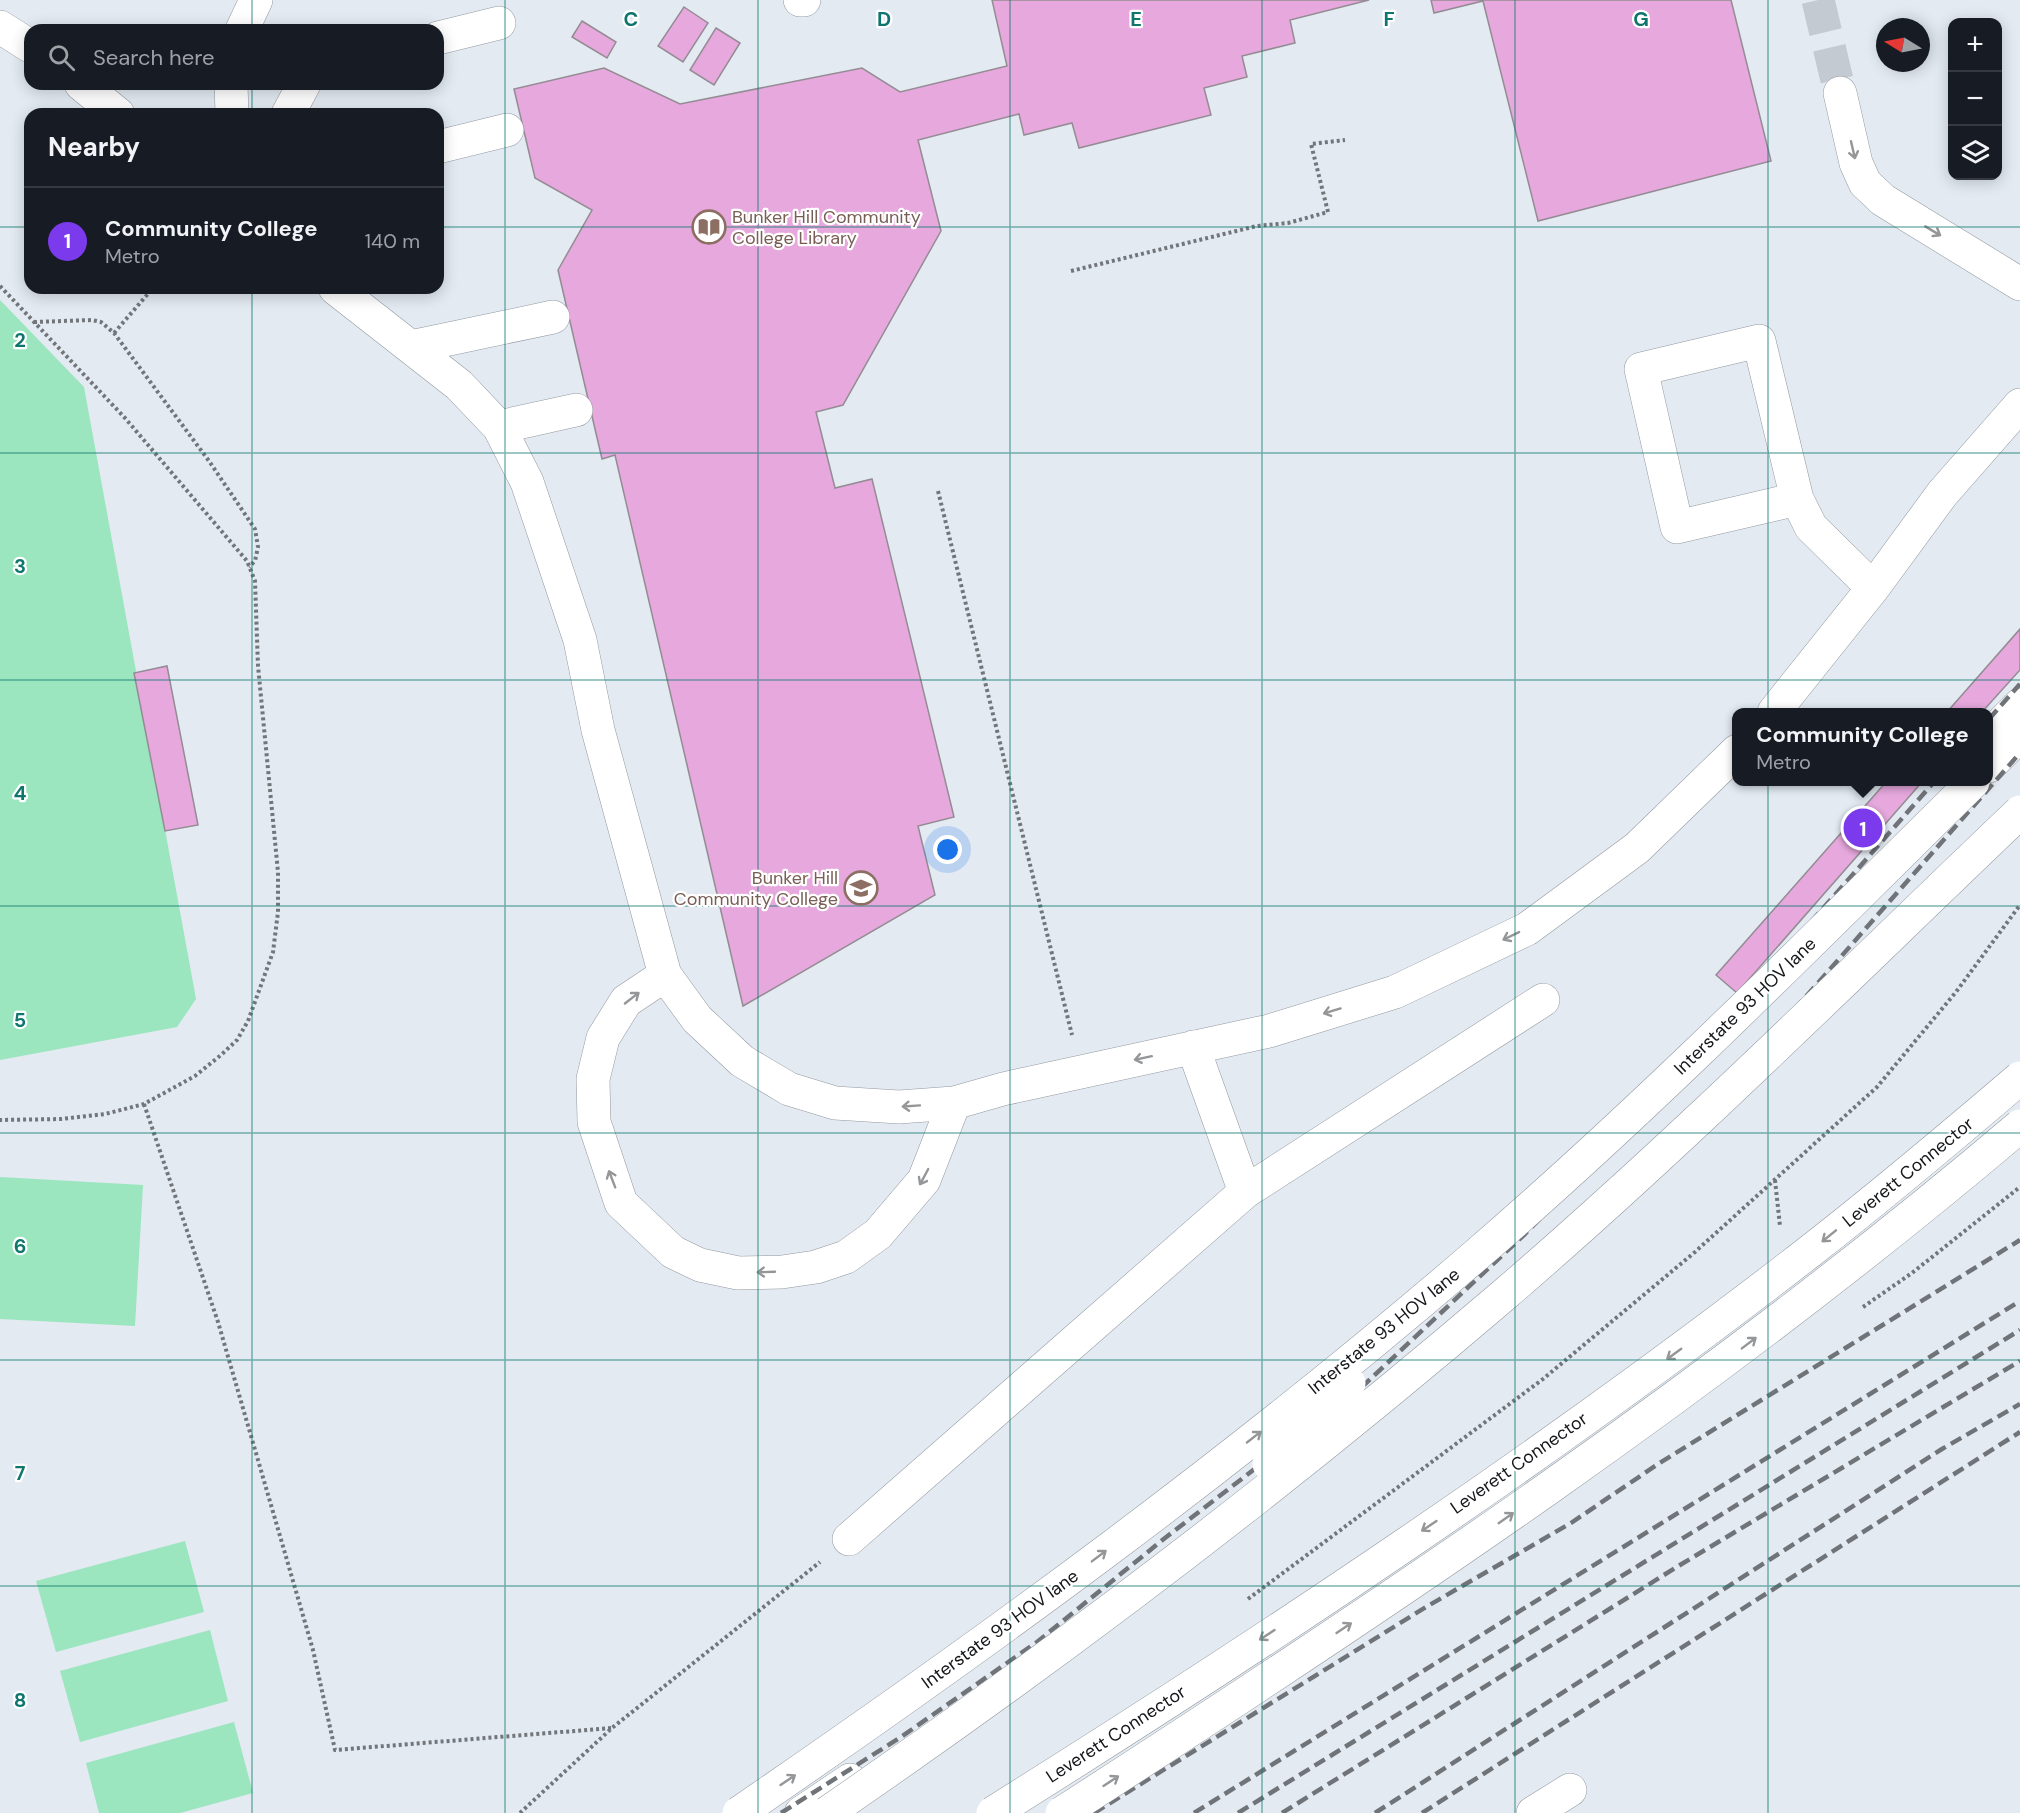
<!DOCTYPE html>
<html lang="en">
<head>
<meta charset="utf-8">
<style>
	body { margin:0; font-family:"DM Sans",sans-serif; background:#20242c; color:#f1f3f6 }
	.controls { position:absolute; right:18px; top:18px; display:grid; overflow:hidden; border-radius:12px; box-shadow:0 3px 15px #0003 }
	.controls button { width:54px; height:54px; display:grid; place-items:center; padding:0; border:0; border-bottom:2px solid #363941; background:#171b24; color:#f1f3f6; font:30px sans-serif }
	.compass { position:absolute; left:1876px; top:18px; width:54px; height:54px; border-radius:50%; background:#171b24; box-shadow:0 3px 15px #0003; rotate:280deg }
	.you { position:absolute; left:948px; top:850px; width:21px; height:21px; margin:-15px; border:4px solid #fff; border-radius:50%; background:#1a73e8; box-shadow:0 0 0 9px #1a73e833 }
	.badge { display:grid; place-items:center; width:39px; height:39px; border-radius:50%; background:#7c3aed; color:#fff; font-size:20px; font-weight:700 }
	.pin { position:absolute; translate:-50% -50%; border:3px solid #fff; box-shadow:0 2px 6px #0006 }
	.popup { position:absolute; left:1732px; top:708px; width:261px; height:78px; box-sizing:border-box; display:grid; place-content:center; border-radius:12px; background:#171b24; filter:drop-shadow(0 2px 4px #0005); font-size:20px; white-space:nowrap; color:#9ea1a6 }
	.popup b { font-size:22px; color:#f1f3f6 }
	.popup::after { content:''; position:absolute; left:50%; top:100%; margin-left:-12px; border:12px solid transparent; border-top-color:#171b24 }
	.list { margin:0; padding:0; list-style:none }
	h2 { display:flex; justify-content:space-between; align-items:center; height:78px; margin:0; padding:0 24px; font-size:26px }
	h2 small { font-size:20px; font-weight:400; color:#9ea1a6 }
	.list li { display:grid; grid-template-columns:39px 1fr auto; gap:18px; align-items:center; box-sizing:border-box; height:108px; padding:0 24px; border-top:2px solid #363941 }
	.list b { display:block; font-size:22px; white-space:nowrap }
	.list p { margin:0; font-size:20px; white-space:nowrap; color:#9ea1a6 }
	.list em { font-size:20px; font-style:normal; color:#9ea1a6 }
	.icon { flex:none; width:33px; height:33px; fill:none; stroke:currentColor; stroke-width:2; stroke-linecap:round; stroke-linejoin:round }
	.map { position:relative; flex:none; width:2020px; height:1813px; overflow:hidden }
	.search { position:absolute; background:#171b24; box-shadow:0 3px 15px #0003; left:24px; top:24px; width:420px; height:66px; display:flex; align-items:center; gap:15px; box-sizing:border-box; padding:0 21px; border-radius:18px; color:#9ea1a6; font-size:22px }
	.panel { position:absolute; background:#171b24; box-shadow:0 3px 15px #0003; left:24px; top:108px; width:420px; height:186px; border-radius:18px }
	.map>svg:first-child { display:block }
	.green { fill:#9be5bf }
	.building { fill:#e6a8dd; stroke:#948c93; stroke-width:1.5 }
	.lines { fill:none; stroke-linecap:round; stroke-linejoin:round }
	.minor-tunnel { stroke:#c4cad1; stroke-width:33; stroke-dasharray:33 16; stroke-linecap:butt }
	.minor-casing { stroke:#9399a0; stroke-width:34 }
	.highway-casing { stroke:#9399a0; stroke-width:34 }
	.path { stroke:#72767b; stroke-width:4; stroke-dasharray:3 3; stroke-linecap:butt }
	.minor { stroke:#fff; stroke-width:33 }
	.highway { stroke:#fff; stroke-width:33 }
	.rail { stroke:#707479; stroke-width:4.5; stroke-dasharray:12 6; stroke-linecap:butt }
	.highway-bridge-casing { stroke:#9399a0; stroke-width:34; stroke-linecap:butt }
	.highway-bridge { stroke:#fff; stroke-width:33 }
	.oneway { stroke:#959698 }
	.grid { fill:none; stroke:#0f766e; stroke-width:1.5; stroke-opacity:0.55 }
	.labels { text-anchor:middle; stroke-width:4.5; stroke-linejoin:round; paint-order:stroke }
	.education-label { font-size:18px; fill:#785e54; stroke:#fff; text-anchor:start }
	.street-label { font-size:18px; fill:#141619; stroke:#fff }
	.grid-label { font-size:20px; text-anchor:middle; font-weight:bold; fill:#0f766e; stroke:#fff; stroke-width:4.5; stroke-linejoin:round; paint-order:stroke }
</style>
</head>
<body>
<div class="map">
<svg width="2020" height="1813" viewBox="0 0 2020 1813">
	<rect width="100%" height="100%" fill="#e3eaf2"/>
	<path class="green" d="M0 300 84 387 196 999 177 1027 0 1060Z
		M0 1177 143 1185 135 1326 0 1319Z
		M185 1541 204 1612 56 1652 36 1581Z
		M210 1630 228 1701 80 1742 60 1671Z
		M234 1722 253 1793 180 1813H99L86 1763Z"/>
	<path class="building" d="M992 0H1369L1290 20 1295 43 1242 56 1247 77 1204 88 1211 115 1079 148 1072 123 1024 135 1019 114 918 140 941 231 843 405 816 412 835 488 872 479 954 817 918 826 935 895 743 1006 615 455 602 459 558 270 592 210 535 178 514 89 604 68 680 104 862 68 900 92 1007 66Z
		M1431 0H1731L1771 161 1538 221 1483 1 1434 13Z
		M684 7 708 23 683 62 658 46Z
		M582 21 616 42 607 58 572 37Z
		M716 28 740 43 714 85 690 70Z
		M2020 629V670L1982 712H1947Z
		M167 666 198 825 165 831 134 673Z
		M1886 782H1922L1737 993 1716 975Z"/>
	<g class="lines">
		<path class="minor-tunnel" d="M1818 0 1840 93"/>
		<g class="minor-casing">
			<path id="minor" d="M800 0H804
				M0 27 30 46
				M242 30 256 0
				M438 38 499 23
				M81 84 118 114
				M231 84 232 114
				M1840 93 1856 163 1865 183 1883 200 2020 284
				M288 114 304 84
				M438 147 507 130
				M335 288 459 385 499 427 576 410
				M411 347 553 317
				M499 427 527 482 580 640 598 730 665 975 697 1019 742 1061 789 1089 835 1103 899 1107 954 1103 1003 1089 1269 1031 1395 992 1527 929 1637 848 1737 751
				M1797 499 1759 341 1641 369 1677 527 1797 499 1811 527 1873 588
				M1774 712 1873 588 1942 494 2020 405
				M665 975 626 1001 603 1038 593 1079 594 1122 621 1203 673 1252 700 1265 738 1273 782 1272 816 1267 846 1257 878 1234 924 1180 954 1103
				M1245 1192 1543 1000
				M849 1539 1245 1192 1193 1047
				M1533 1813 1570 1790"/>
		</g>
		<g class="highway-casing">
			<path id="highway" d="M1989 736 2020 705
				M1989 766 2020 735
				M801 1813 850 1780"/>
		</g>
		<path class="path" d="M1071 271 1257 226 1288 223 1328 212 1311 144 1345 140
			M0 286 125 418 247 561 255 581 258 666 278 872V912L273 952 248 1021 237 1040 221 1055 195 1076 144 1104 105 1114 61 1119 0 1120
			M34 322 92 320 101 322 114 333 209 461 255 529 258 547 255 561 249 567
			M114 333 153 288
			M938 491 1072 1035
			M144 1104 218 1322 313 1650 335 1750 612 1728
			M1775 1180 1780 1226
			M1863 1307 1912 1273 2020 1187
			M1248 1599 1543 1379 1695 1252 1877 1087 1956 992 2020 905
			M520 1813 612 1728 820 1562"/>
		<use href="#minor" class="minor"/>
		<use href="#highway" class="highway"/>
		<path class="rail" d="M1989 719 2020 684
			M781 1813 901 1737 1037 1642 1165 1538 1365 1384 1525 1234 1653 1102 1934 782
			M829 1813 915 1759 1052 1662 1181 1559 1381 1404 1551 1264 1686 1133 2020 753
			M1094 1813 1426 1607 1571 1523 1658 1464 2020 1240
			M1194 1813 2020 1301
			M1238 1813 2020 1330
			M1282 1813 1680 1565 2020 1361
			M1375 1813 1942 1449 2020 1404
			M1422 1813 2020 1432"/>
		<g class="highway-bridge-casing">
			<path id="highway-bridge" d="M1269 1464 1349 1383
				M739 1813C993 1639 1242 1457 1475 1256 1649 1106 1810 943 1973 782
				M827 1813C1062 1652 1289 1479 1505 1294 1683 1141 1850 974 2020 812
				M993 1813C1272 1638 1549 1454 1809 1252 1881 1196 1951 1137 2020 1078
				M1062 1813C1393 1600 1720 1381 2020 1126"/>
		</g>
		<use href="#highway-bridge" class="highway-bridge"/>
	</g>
	<defs><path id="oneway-shaft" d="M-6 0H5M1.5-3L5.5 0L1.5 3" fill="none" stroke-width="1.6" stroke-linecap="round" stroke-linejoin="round" transform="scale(1.5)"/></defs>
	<g class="oneway">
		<use href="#oneway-shaft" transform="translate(1853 150) rotate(77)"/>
		<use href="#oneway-shaft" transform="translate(1933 231) rotate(31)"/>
		<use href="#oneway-shaft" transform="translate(1511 936) rotate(154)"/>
		<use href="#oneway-shaft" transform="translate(632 998) rotate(-38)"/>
		<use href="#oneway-shaft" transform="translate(1332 1011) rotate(163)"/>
		<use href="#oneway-shaft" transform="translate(1143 1058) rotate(168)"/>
		<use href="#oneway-shaft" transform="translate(911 1106) rotate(176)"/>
		<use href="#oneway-shaft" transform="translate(924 1177) rotate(118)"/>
		<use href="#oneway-shaft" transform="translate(612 1179) rotate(-111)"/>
		<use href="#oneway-shaft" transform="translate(1829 1236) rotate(141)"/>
		<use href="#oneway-shaft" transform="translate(766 1272) rotate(178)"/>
		<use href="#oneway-shaft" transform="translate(1749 1343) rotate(-37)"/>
		<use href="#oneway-shaft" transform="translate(1674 1354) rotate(144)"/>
		<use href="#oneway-shaft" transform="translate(1254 1437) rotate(-38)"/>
		<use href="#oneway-shaft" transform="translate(1506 1518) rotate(-35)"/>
		<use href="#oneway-shaft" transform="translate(1429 1526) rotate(146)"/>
		<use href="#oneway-shaft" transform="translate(1099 1556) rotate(-37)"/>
		<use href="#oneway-shaft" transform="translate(1344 1628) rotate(-34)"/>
		<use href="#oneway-shaft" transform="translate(1267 1635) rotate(147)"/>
		<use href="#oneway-shaft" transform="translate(788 1780) rotate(-34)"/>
		<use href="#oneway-shaft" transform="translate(1111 1781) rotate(-33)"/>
	</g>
	<path class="grid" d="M252 0V30M505 0V1813M758 0V1813M1010 0V1813M1262 0V1813M1515 0V1813M1768 0V1813M252 84V114M0 227H30M438 227H2020M252 288V1813M0 453H2020M0 680H2020M0 906H2020M0 1133H2020M0 1360H2020M0 1586H2020"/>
	<defs>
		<g id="library-ring" transform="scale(1.725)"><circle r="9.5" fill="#fff" stroke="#8d6e63" stroke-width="1.5"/><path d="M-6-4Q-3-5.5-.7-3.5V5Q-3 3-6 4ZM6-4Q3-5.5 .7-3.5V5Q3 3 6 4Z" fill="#8d6e63"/></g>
		<g id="university-ring" transform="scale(1.725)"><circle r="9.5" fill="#fff" stroke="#8d6e63" stroke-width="1.5"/><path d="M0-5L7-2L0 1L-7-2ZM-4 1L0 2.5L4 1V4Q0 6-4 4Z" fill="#8d6e63"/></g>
	</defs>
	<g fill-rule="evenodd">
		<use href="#library-ring" x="709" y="227"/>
		<use href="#university-ring" x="861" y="888"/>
	</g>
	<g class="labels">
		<g class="education-label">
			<text x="732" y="223">Bunker Hill Community<tspan x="732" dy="21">College Library</tspan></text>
			<text x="838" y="884" text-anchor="end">Bunker Hill<tspan x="838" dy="21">Community College</tspan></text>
		</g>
		<g class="street-label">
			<text transform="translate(1745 1006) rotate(-44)" y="6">Interstate 93 HOV lane</text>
			<text transform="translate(1908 1172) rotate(-39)" y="6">Leverett Connector</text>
			<text transform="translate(1384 1331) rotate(-39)" y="6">Interstate 93 HOV lane</text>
			<text transform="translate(1519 1463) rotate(-35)" y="6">Leverett Connector</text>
			<text transform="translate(1000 1629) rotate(-36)" y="6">Interstate 93 HOV lane</text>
			<text transform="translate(1116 1734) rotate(-33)" y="6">Leverett Connector</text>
		</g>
	</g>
	<g class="grid-label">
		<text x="631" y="26">C</text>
		<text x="884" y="26">D</text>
		<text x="1136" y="26">E</text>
		<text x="1389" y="26">F</text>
		<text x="1641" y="26">G</text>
		<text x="20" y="347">2</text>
		<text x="20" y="573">3</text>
		<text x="20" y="800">4</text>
		<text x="20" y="1027">5</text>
		<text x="20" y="1253">6</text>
		<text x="20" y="1480">7</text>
		<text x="20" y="1707">8</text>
	</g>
</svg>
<div class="controls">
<button>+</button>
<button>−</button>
<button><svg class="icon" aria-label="layers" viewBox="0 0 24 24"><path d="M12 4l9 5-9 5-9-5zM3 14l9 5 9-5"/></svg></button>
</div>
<svg class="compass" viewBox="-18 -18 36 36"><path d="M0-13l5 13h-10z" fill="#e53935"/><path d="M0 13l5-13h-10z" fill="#9ea1a6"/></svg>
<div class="you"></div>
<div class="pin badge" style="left:1863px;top:828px">1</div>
<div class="popup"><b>Community College</b>Metro</div>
<div class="search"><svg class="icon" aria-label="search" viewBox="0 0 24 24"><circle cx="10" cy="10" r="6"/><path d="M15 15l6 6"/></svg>Search here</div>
<section class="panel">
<h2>Nearby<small></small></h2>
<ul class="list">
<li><span class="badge">1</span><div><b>Community College</b><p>Metro</p></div><em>140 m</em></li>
</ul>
</section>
</div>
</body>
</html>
